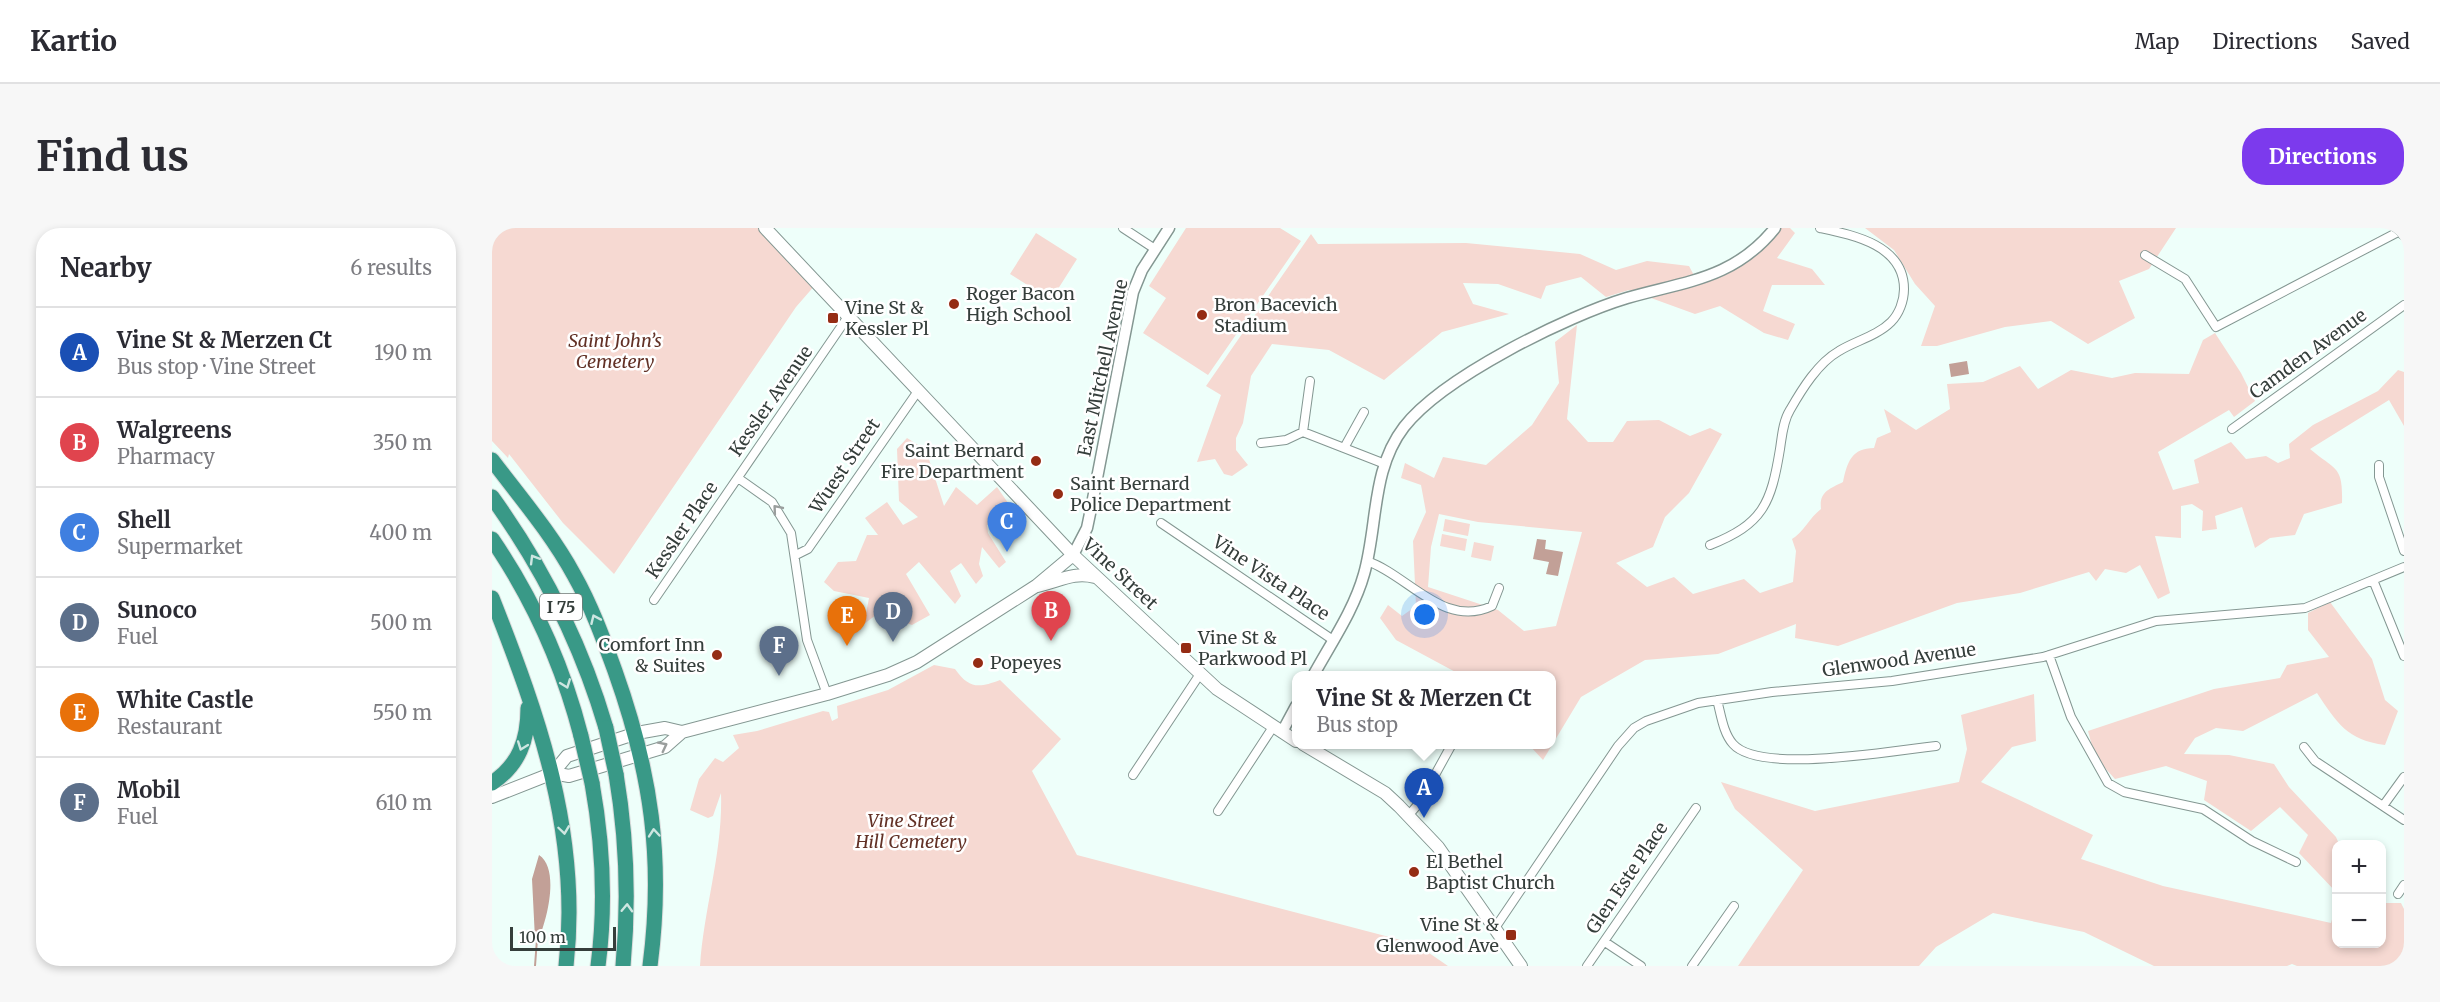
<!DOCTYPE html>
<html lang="en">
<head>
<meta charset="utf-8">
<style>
	body { margin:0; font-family:Merriweather,serif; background:#f7f7f7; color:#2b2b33 }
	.controls { position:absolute; right:18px; bottom:18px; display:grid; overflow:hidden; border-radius:12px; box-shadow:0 3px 9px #0003 }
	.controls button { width:54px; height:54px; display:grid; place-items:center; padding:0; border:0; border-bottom:2px solid #e1e1e2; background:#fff; color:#2b2b33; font:30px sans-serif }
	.scale { position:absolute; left:18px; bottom:15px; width:106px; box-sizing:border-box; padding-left:6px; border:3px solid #353e3b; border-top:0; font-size:16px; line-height:21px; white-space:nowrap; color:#353e3b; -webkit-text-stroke:4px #fff; paint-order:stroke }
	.you { position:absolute; left:933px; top:387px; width:21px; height:21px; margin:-15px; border:4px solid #fff; border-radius:50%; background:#1a73e8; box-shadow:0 0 0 9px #1a73e833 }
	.badge { display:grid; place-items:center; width:39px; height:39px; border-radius:50%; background:#7c3aed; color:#fff; font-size:20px; font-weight:700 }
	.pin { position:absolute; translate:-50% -50px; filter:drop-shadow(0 2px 3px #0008) }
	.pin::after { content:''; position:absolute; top:32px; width:21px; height:18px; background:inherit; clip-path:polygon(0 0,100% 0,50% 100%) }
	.popup { position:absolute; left:800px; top:443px; width:264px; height:78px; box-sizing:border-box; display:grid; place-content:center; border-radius:12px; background:#fff; filter:drop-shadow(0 2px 4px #0005); font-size:20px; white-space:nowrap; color:#7c7c81 }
	.popup b { font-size:22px; color:#2b2b33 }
	.popup::after { content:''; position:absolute; left:50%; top:100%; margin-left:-12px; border:12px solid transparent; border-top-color:#fff }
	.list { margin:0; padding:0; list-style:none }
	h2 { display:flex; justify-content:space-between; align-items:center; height:78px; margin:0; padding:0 24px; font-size:26px }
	h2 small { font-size:20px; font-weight:400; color:#7c7c81 }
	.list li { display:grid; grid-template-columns:39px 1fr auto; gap:18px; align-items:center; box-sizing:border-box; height:90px; padding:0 24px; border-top:2px solid #e1e1e2 }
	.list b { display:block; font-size:22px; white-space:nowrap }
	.list p { margin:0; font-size:20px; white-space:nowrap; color:#7c7c81 }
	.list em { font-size:20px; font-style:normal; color:#7c7c81 }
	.map { position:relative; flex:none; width:1912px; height:738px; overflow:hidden; border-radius:24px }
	header { display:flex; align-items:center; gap:36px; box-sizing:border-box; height:84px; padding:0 30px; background:#fff; border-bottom:2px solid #e1e1e2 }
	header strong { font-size:28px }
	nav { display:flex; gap:33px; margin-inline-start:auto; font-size:21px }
	.intro { display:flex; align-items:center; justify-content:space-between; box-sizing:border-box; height:144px; padding:0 36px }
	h1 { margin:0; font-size:42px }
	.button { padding:15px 27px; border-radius:24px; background:#7c3aed; color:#fff; font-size:21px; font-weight:700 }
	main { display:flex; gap:36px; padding:0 36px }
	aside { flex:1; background:#fff; border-radius:24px; box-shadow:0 3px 9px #0003 }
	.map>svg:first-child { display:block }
	.green { fill:#f6d9d2; fill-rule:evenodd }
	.water { fill:#c2a097 }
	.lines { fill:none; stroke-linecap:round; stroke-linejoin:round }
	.stream { stroke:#c2a097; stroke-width:2 }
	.minor-casing { stroke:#849792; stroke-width:10 }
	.tertiary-casing { stroke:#849792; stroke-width:13 }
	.secondary-casing { stroke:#849792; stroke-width:14 }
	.motorway-casing { stroke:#dbdcdc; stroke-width:17 }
	.minor { stroke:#fff; stroke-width:8 }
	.tertiary { stroke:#fff; stroke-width:10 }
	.secondary { stroke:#fff; stroke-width:12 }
	.motorway { stroke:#399987; stroke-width:15 }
	.motorway-bridge-casing { stroke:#dbdcdc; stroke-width:17; stroke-linecap:butt }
	.motorway-bridge { stroke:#399987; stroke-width:15 }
	.oneway { stroke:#9a9e9d }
	.oneway2 { stroke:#cee6e1 }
	.poi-dot { fill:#952c14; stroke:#fff; stroke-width:2 }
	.labels { text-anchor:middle; stroke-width:5; stroke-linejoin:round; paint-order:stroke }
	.shield { fill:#fff; stroke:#727876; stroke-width:1.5 }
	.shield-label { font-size:16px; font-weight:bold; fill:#353e3b }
	.poi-label { font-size:18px; fill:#353e3b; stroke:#fff; text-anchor:start }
	.park-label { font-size:18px; font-style:italic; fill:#623126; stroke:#fff }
	.street-label { font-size:18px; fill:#353e3b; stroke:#fff }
</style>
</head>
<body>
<header>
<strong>Kartio</strong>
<nav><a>Map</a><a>Directions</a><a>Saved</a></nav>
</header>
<div class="intro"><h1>Find us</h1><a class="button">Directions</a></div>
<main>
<aside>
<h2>Nearby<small>6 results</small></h2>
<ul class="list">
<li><span class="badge" style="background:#1a4fb4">A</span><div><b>Vine St &amp; Merzen Ct</b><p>Bus stop · Vine Street</p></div><em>190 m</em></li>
<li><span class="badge" style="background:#e0444e">B</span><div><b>Walgreens</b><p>Pharmacy</p></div><em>350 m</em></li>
<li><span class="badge" style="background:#3f7fe0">C</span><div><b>Shell</b><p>Supermarket</p></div><em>400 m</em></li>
<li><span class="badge" style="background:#5c6f8a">D</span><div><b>Sunoco</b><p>Fuel</p></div><em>500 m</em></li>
<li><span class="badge" style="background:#e8710a">E</span><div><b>White Castle</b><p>Restaurant</p></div><em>550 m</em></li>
<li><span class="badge" style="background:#5c6f8a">F</span><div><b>Mobil</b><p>Fuel</p></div><em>610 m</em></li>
</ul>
</aside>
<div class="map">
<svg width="1912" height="738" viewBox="0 0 1912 738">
	<rect width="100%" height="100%" fill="#eefffa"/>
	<path class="green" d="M0 0H273L324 56 304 79 122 346 71 295 17 226 16 230 0 213Z
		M694 0H788L809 13 716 147 651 105 674 70 657 58Z
		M1283 0H1298L1303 5 1285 30 1320 41 1333 57H1280L1271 83 1303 96 1296 112 1272 105 1228 78 1203 86 1137 62 1114 69 1089 49 1054 58 1049 71 1006 56 971 55 981 76 1017 86 950 104 892 152 837 122 780 116 759 148 751 195 744 210V222L756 237 740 248 732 246 723 231 705 234 729 167 714 158 819 6 826 16 974 15 1088 26 1124 42 1155 33 1197 38 1205 53 1227 45Z
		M1373 0H1684L1657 41 1627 53 1643 90 1596 116 1559 93 1513 99 1445 118H1429L1443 78 1423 56 1402 22Z
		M544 5 585 31 559 72 518 46Z
		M1085 97 1075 191 1096 214H1121L1135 193 1167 192 1198 208 1218 200 1230 206 1197 265 1173 289 1161 319 1124 335 1155 359 1182 349 1201 366 1252 351 1268 365 1301 354 1304 323 1300 311C1310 306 1318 289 1329 281 1327 264 1337 261 1351 254 1355 234 1360 220 1382 220L1385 210 1399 204 1392 181 1424 202 1458 181 1455 156 1491 154 1528 138 1546 161 1579 142 1620 150 1643 145 1697 146 1711 112 1723 105 1749 145 1763 173 1742 189 1737 182 1666 224 1681 262 1707 255 1702 232 1739 214 1754 231 1774 228 1786 235 1798 230 1797 216 1821 197 1886 163 1906 142 1912 144V198L1897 172 1818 221C1844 243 1851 237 1850 275L1812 286 1803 307 1778 310 1763 320 1750 279 1723 288 1725 301 1710 303 1711 283 1700 276 1689 278V310L1663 308 1678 365 1666 371 1648 337 1634 345 1613 341 1604 353 1597 344 1528 365 1465 375 1346 418 1303 410 1304 396 1226 426 1153 432 1089 469 1051 532 1037 517 1060 516V448L969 447 904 412 888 390 896 377 910 388 924 378 921 313 934 284 929 257 909 250 913 235 942 250 951 229 994 237 1040 197 1067 155 1063 114ZM947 286 986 294 1090 304 1064 398 1032 403 1006 382 936 359 939 319Z
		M415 210 434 222 452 278 464 259 485 277 505 259 523 285 495 297 496 305 514 334 507 340 490 319 487 336 491 348 484 356 469 335 458 343 469 368 463 376 427 334 414 346 438 387 420 397 406 392 396 378 372 396 377 370 342 363 332 354 346 334 364 333 375 307H386L373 290 395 274 411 297 426 289 407 273 405 221Z
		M953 291 978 296 976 308 951 303Z
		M950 306 975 311 973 323 948 318Z
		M982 314 1002 318 999 333 979 329Z
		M1838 374 1880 431 1893 472 1906 483 1893 517C1855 512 1845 495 1825 465L1751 503 1724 500 1703 510 1692 526 1737 527 1782 536 1797 559 1844 609 1847 616H1844V664L1807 625 1816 607 1788 579 1759 603 1712 572 1715 553 1674 538 1623 551 1603 529 1596 503 1722 461 1788 450 1795 437 1837 429 1816 402V385Z
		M442 437 463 441C477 461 487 460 508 452L569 511 540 543 585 627 924 716 956 738H208C212 679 231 624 229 565L221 588 216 590 198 582 207 551 223 530 231 534 247 520 241 507 265 503 331 483 337 484 340 493 346 490 345 478 396 462Z
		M1542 466 1544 513 1520 519 1489 554 1601 607 1589 631 1671 658 1839 695 1844 676V716H1890V675H1909L1912 681V738H1805L1800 736 1795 738H1662L1592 704 1501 685 1444 719 1427 738H1246L1311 642 1243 581 1229 554 1323 583 1467 554 1475 521 1469 487Z"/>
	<path class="water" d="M1475 133 1477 146 1459 149 1457 136Z
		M1045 311 1054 312 1053 321 1071 324 1066 348 1054 346 1057 334 1041 331Z
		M47 627C68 641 55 691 47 710L43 711 40 651Z"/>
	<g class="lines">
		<path class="stream" d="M43 738 45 711"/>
		<g class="minor-casing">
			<path id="minor" d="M631 0 663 21
				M1653 27 1693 51 1724 99 1908 3
				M1740 201 1912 77
				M811 204 818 153
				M769 215 794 212 811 204 893 236
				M852 220 872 184
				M1887 237V249L1912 323
				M246 250 280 274 299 305 315 412 335 466
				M669 295 841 412
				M1218 317C1271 296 1279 276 1288 221 1290 208 1291 193 1298 182 1310 161 1326 135 1347 123 1363 113 1385 108 1399 94 1407 86 1412 73 1412 61 1412 17 1361 7 1328 0
				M304 327 316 321 426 163
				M875 333C916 347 952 401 1000 378L1007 360
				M1881 352 1912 428
				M162 372 355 90
				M1557 427 1579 489 1616 555 1632 564 1711 581 1760 613 1804 634
				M1225 472C1229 486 1231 505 1241 516 1268 547 1403 522 1444 518
				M1812 519 1823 533 1912 592
				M641 547 708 446
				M1891 578 1912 549
				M726 583 781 499
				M916 588 928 574 960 516
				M1906 666 1912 657
				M1003 700 1126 518 1142 500 1154 493 1206 475 1280 464 1400 453 1551 429 1664 393 1813 380 1912 339
				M1113 714 1149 738
				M1095 738 1204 580
				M1200 738 1242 678"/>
		</g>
		<g class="tertiary-casing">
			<path id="tertiary" d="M1905 0 1912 6
				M581 327 595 300 600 276 641 64 650 42 677 0
				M821 448C839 415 862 382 872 346 886 297 879 242 912 199 951 149 1075 88 1135 70 1194 53 1242 51 1283 0
				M790 504 804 478"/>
		</g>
		<g class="secondary-casing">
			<path id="secondary" d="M273 0 581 327 725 461 804 513
				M545 358C566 354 581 343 603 349
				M811 516 893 565 907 578 946 619 1029 738
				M61 545 77 548 173 519 190 504 335 466 396 447 425 434 544 358 581 327
				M0 569 61 545 75 528 145 505 173 500 190 504"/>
		</g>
		<g class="motorway-casing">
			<path id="motorway" d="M0 232C28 269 59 305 82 347 99 377 111 410 123 443 159 544 172 631 158 738
				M0 269C52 341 89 415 114 500
				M0 311C41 371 71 438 89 508
				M0 370C47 489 89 607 74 738
				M124 546C135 611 137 673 131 738
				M0 555C27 537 36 512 36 480
				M100 555C111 616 114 677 106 738"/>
		</g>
		<use href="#minor" class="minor"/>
		<use href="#tertiary" class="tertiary"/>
		<use href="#secondary" class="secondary"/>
		<use href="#motorway" class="motorway"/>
		<g class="motorway-bridge-casing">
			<path id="motorway-bridge" d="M114 500 124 546
				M89 508 100 555"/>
		</g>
		<use href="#motorway-bridge" class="motorway-bridge"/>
	</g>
	<defs><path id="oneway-chevron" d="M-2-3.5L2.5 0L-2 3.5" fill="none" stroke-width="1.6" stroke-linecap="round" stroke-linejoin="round" transform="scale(1.5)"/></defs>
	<g class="oneway">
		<use href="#oneway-chevron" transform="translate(285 281) rotate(-130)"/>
		<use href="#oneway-chevron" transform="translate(171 518) rotate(-27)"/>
	</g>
	<g class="oneway2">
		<use href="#oneway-chevron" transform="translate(42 331) rotate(-121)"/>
		<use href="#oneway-chevron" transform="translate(103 391) rotate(-114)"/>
		<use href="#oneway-chevron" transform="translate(74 456) rotate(69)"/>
		<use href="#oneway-chevron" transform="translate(30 518) rotate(110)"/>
		<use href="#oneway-chevron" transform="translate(72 602) rotate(82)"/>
		<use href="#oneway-chevron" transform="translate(162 605) rotate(-95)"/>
		<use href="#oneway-chevron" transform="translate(135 680) rotate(-88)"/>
	</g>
	<g class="poi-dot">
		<circle cx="462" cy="76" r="6"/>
		<circle cx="710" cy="87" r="6"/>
		<rect x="335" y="84" width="12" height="12" rx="3"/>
		<circle cx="544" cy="233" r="6"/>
		<circle cx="566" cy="266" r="6"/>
		<rect x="688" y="414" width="12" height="12" rx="3"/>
		<circle cx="225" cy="427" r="6"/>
		<circle cx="486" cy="435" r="6"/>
		<circle cx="922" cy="644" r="6"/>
		<rect x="1013" y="701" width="12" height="12" rx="3"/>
	</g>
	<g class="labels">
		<rect class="shield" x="48" y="366" width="42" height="26" rx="4.5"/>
		<g class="shield-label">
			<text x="69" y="385">I 75</text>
		</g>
		<g class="poi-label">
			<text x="474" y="72">Roger Bacon<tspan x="474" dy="21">High School</tspan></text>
			<text x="722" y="83">Bron Bacevich<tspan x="722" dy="21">Stadium</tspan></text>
			<text x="353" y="86">Vine St &amp;<tspan x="353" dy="21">Kessler Pl</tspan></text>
			<text x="532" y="229" text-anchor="end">Saint Bernard<tspan x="532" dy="21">Fire Department</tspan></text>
			<text x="578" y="262">Saint Bernard<tspan x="578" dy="21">Police Department</tspan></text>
			<text x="706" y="416">Vine St &amp;<tspan x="706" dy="21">Parkwood Pl</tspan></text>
			<text x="213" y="423" text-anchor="end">Comfort Inn<tspan x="213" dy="21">&amp; Suites</tspan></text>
			<text x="498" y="441">Popeyes</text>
			<text x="934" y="640">El Bethel<tspan x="934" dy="21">Baptist Church</tspan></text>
			<text x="1007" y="703" text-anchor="end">Vine St &amp;<tspan x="1007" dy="21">Glenwood Ave</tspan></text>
		</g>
		<g class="park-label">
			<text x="123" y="119">Saint John’s<tspan x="123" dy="21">Cemetery</tspan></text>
			<text x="419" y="599">Vine Street<tspan x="419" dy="21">Hill Cemetery</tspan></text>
		</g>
		<g class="street-label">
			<text transform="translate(1816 126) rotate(-36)" y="6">Camden Avenue</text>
			<text transform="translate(611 140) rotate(-78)" y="6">East Mitchell Avenue</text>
			<text transform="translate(279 173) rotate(-55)" y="6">Kessler Avenue</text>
			<text transform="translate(353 238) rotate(-56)" y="6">Wuest Street</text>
			<text transform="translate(190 302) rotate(-56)" y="6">Kessler Place</text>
			<text transform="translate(628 346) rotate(43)" y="6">Vine Street</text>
			<text transform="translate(779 350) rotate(34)" y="6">Vine Vista Place</text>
			<text transform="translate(1407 432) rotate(-8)" y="6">Glenwood Avenue</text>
			<text transform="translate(1135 650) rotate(-56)" y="6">Glen Este Place</text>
		</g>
	</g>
</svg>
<div class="controls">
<button>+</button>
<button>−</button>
</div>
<div class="scale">100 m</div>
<div class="you"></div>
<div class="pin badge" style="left:932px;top:590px;background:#1a4fb4">A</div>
<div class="popup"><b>Vine St &amp; Merzen Ct</b>Bus stop</div>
<div class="pin badge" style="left:559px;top:413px;background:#e0444e">B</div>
<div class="pin badge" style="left:515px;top:324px;background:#3f7fe0">C</div>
<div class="pin badge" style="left:401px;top:414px;background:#5c6f8a">D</div>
<div class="pin badge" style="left:355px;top:418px;background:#e8710a">E</div>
<div class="pin badge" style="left:287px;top:448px;background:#5c6f8a">F</div>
</div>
</main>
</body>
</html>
